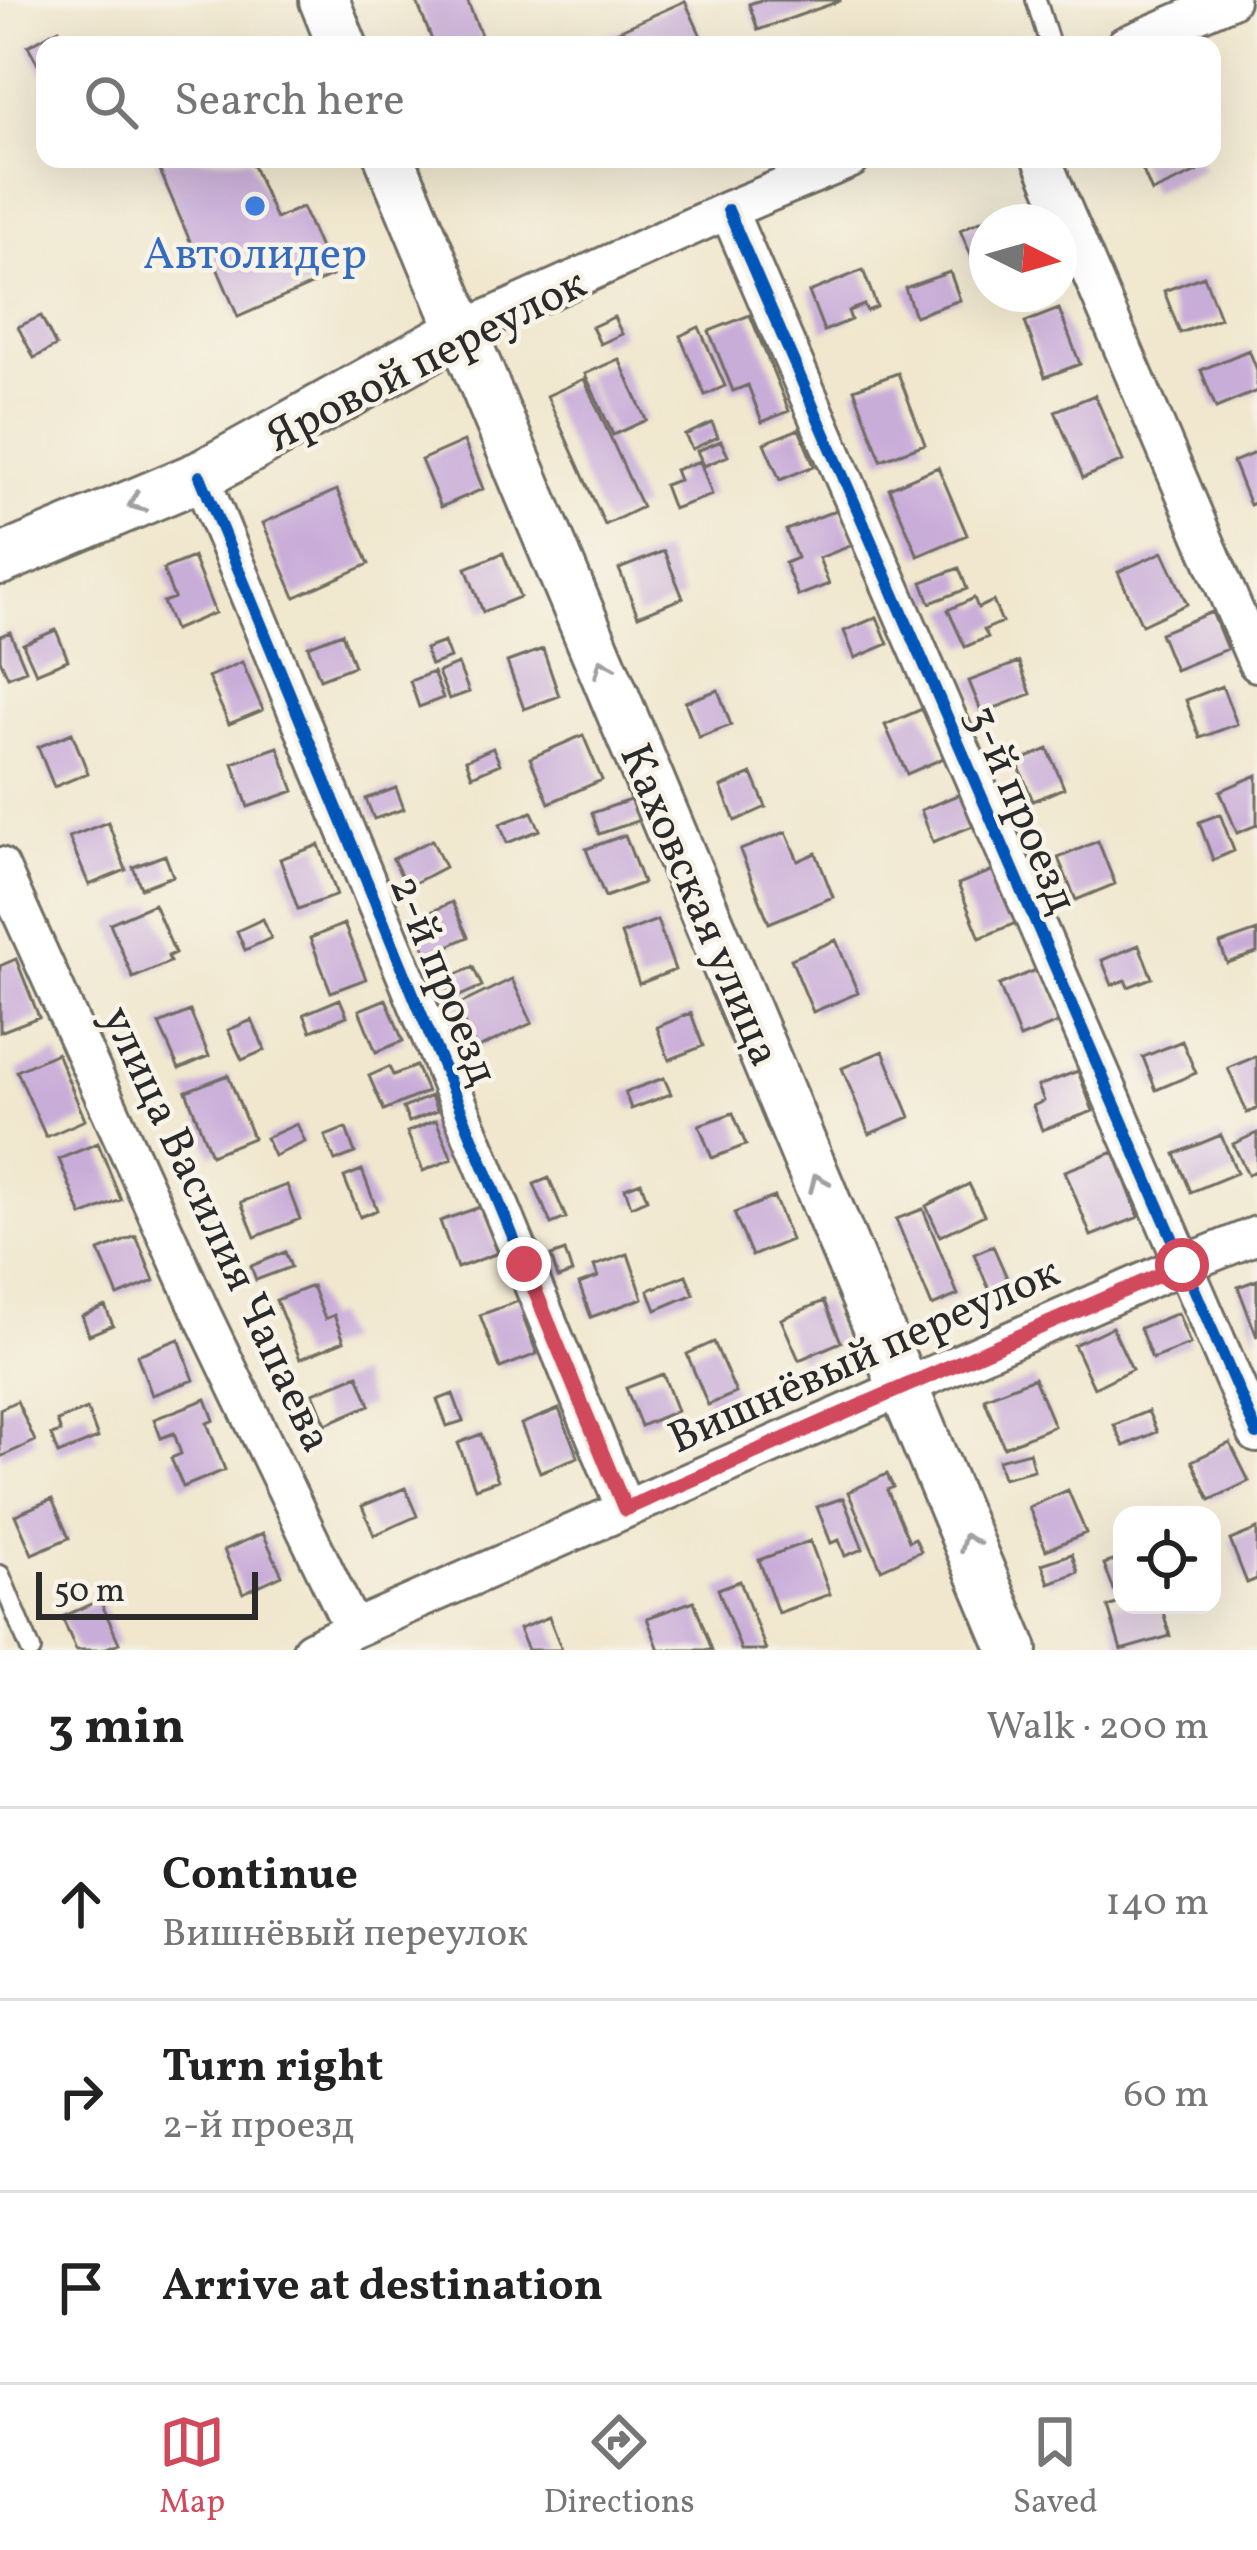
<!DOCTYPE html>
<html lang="en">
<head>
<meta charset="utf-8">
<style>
	body { margin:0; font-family:Vollkorn,serif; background:#f6f6f6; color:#222 }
	.controls { position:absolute; right:36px; bottom:36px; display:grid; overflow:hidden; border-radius:24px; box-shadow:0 12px 48px #0002 }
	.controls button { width:108px; height:108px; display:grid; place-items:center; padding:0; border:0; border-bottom:3px solid #e0e0e0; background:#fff; color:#222; font:60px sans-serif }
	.compass { position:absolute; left:969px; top:204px; width:108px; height:108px; border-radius:50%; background:#fff; box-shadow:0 12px 48px #0002; rotate:95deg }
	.scale { position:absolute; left:36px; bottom:30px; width:222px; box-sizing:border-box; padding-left:12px; border:6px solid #2b2b2b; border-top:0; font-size:33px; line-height:42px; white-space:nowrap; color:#2b2b2b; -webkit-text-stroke:9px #f7f3e8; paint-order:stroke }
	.stop { position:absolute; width:36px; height:36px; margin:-27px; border:9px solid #d1495b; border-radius:50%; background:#fff }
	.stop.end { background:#d1495b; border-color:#fff; box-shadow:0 3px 12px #0008 }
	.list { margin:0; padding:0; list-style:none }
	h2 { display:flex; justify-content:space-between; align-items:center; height:156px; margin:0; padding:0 48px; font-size:51px }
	h2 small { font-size:39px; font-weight:400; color:#767676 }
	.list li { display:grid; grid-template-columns:78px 1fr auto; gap:36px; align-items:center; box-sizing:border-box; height:192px; padding:0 48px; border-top:3px solid #e0e0e0 }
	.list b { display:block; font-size:45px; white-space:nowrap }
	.list p { margin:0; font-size:39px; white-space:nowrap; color:#767676 }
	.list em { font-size:39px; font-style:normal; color:#767676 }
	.icon { flex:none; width:66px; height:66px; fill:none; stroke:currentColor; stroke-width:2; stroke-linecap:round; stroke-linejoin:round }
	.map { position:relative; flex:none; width:1257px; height:1650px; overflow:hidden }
	.search { position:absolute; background:#fff; box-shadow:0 12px 48px #0002; left:36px; right:36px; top:36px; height:132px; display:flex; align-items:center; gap:30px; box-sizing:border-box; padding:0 42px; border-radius:24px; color:#767676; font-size:45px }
	.sheet { height:732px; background:#fff }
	nav { display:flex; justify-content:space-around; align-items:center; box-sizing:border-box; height:168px; border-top:3px solid #e0e0e0; background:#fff; font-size:33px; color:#767676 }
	nav a { display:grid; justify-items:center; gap:6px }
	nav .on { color:#d1495b }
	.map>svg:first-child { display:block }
	.building { fill:#c9add9 }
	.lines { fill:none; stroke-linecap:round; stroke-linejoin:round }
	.lane-casing { stroke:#706d64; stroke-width:24 }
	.street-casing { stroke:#706d64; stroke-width:42 }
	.secondary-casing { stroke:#706d64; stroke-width:54 }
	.lane { stroke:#fff; stroke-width:18 }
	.street { stroke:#fff; stroke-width:36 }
	.secondary { stroke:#fff; stroke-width:48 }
	.cycleway-casing { stroke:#f7f3e8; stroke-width:20 }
	.cycleway { stroke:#0057b8; stroke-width:12 }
	.oneway { stroke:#a0a0a0 }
	.route { stroke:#d1495b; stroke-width:15 }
	.shop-dot { fill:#3f7fe0; stroke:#f7f3e8; stroke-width:4.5 }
	.labels { text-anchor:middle; stroke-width:9; stroke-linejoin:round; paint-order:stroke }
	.shop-label { font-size:45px; fill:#366cbe; stroke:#f7f3e8 }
	.street-label { font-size:45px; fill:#2b2b2b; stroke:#f7f3e8 }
</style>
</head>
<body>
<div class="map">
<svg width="1257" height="1650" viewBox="0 0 1257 1650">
	<rect width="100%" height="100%" fill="#f7f3e8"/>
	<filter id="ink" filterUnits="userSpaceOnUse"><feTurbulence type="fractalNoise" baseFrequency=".00833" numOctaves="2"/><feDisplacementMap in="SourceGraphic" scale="24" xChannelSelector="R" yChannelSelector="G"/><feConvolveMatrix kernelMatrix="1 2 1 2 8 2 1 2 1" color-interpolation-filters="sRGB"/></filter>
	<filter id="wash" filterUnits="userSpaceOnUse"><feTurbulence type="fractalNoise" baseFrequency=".004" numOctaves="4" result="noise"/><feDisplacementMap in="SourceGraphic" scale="48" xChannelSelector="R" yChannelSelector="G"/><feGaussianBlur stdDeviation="2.7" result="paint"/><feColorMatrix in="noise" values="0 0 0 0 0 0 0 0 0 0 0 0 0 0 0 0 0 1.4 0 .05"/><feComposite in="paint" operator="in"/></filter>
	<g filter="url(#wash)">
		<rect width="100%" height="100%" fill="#f0e7ce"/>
		<g id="blocks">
			<path class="building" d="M416 0H467L485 45H434Z
				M761 0H840V1L758 30 749 4Z
				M685 1 705 45H587Z
				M59 29 68 45H45V77L28 46Z
				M155 159H250L276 219 302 207 332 276 238 317 209 249 196 255Z
				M1138 159H1199L1203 169 1152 192Z
				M1015 206 1022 222H987V273L980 276 960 230Z
				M863 270 877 307 867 311 864 305 848 311 851 320 824 331 809 292Z
				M950 272 960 300 915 316 905 288Z
				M1204 276 1220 318 1180 333 1164 291Z
				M1059 309 1080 364 1045 377 1025 322Z
				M750 315 789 411 762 422 748 385 733 391 709 331Z
				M41 316 56 346 34 358 18 327Z
				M614 317 622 334 600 344 592 327Z
				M699 327 725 386 705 395 680 336Z
				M1249 350 1257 370V391L1216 408 1201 370Z
				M619 359 646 420 613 435 585 374Z
				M898 373 925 444 881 460 854 389Z
				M584 379 642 507 605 525 547 396Z
				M1095 395 1123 461 1083 478 1055 411Z
				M712 423 718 437 692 449 685 435Z
				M799 429 814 466 780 480 764 443Z
				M464 441 483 489 441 507 421 460Z
				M721 441 728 456 704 466 697 451Z
				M1257 452V502L1250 505 1233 462Z
				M700 461 712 495 673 509 664 485 679 480 675 470Z
				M938 467 967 535 918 556 889 488Z
				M337 490 369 564 295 597 263 523Z
				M839 509 853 545 819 558 829 584 798 596 785 563 797 558 786 530Z
				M664 551 683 598 638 616 619 569Z
				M1163 552 1187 604 1142 625 1118 572Z
				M503 553 520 597 483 612 466 568Z
				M193 557 215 613 174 630 163 602 174 598 163 569Z
				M959 568 967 589 930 603 922 582Z
				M974 598 978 608 993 601 1002 622 984 630 988 637 965 647 948 610Z
				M1212 612 1227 649 1175 670 1160 633Z
				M877 617 888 644 855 658 844 631Z
				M56 630 68 660 36 673 23 644Z
				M10 632 26 670 8 677 0 659V636Z
				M342 633 354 666 320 679 308 646Z
				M444 642 450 658 431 665 425 649Z
				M543 649 559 696 524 709 507 662Z
				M242 662 263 710 229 724 208 677Z
				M1019 662 1031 694 982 713 969 681Z
				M458 664 469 692 449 699 438 672Z
				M433 672 443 698 419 707 410 681Z
				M1222 686 1237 724 1200 738 1186 700Z
				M718 690 731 725 699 737 685 702Z
				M922 709 944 758 907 774 885 725Z
				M72 733 88 773 54 787 38 747Z
				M583 735 602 780 549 803 530 758Z
				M278 747 294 791 248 807 233 763Z
				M493 748 500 764 472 776 466 760Z
				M1048 749 1064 788 1033 801 1017 762Z
				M752 774 766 807 735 821 721 787Z
				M1257 775V825L1237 833 1220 791Z
				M396 788 404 809 374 819 366 799Z
				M960 794 973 826 933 842 921 810Z
				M633 799 640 820 599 834 592 813Z
				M532 812 540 830 507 843 500 824Z
				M1220 814 1234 851 1213 860 1199 822Z
				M108 822 126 870 89 885 69 837Z
				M786 832 798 861 816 853 833 897 769 923 740 850Z
				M625 835 643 883 605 897 586 849Z
				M432 840 445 867 407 887 393 859Z
				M1098 841 1115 884 1076 900 1058 858Z
				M319 845 337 895 298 909 280 859Z
				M165 855 173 876 141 888 133 867Z
				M994 870 1016 923 980 938 958 884Z
				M452 902 468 937 428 955 412 921Z
				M154 904 175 953 168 956 170 962 133 978 110 923Z
				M263 919 271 938 245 950 237 931Z
				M657 920 675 970 639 984 621 934Z
				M344 924 366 979 331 992 310 938Z
				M1257 931V953L1227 963 1220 944Z
				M836 940 858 993 813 1012 791 959Z
				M1139 945 1152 978 1128 987 1125 980 1112 985 1102 960Z
				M16 959 39 1017 0 1032V966Z
				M473 967 482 986 453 999 445 979Z
				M1041 968 1063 1021 1020 1038 999 985Z
				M512 979 532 1023 476 1049 456 1006Z
				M340 999 347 1016 311 1031 304 1014Z
				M386 999 403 1041 376 1052 359 1010Z
				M190 1011 209 1056 179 1069 159 1024Z
				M691 1013 703 1046 669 1060 657 1027Z
				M252 1020 265 1050 242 1060 228 1030Z
				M1182 1041 1196 1073 1156 1090 1143 1057Z
				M883 1051 910 1117 869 1134 842 1068Z
				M57 1053 85 1120 46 1137 17 1071Z
				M1257 1056V1109L1247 1113 1228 1068Z
				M416 1066 427 1092 384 1110 369 1076 389 1067 393 1075Z
				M1078 1071 1093 1111 1042 1130 1033 1106 1044 1101 1038 1086Z
				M228 1075 253 1138 211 1155 186 1091Z
				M664 1078 671 1094 631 1109 625 1092Z
				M431 1096 437 1111 409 1122 403 1108Z
				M733 1113 746 1145 712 1158 699 1125Z
				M436 1120 452 1159 423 1171 407 1132Z
				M297 1124 305 1142 274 1156 266 1138Z
				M346 1128 355 1153 335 1161 325 1136Z
				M1257 1133V1170L1248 1175 1233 1144Z
				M1221 1135 1237 1173 1191 1192 1175 1154Z
				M98 1143 121 1200 82 1216 59 1159Z
				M1114 1152 1139 1217 1091 1236 1065 1171Z
				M362 1170 377 1210 360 1217 344 1177Z
				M549 1178 566 1218 551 1224 534 1184Z
				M641 1182 647 1199 631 1206 625 1188Z
				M969 1184 984 1215 940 1236 926 1206Z
				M287 1185 300 1219 255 1237 241 1202Z
				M774 1197 791 1240 752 1256 734 1213Z
				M480 1207 498 1253 457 1268 440 1221Z
				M923 1209 958 1295 932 1306 896 1219Z
				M136 1236 154 1281 118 1296 99 1251Z
				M993 1246 1008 1280 989 1289 974 1254Z
				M565 1251 572 1273 558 1278 551 1256Z
				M285 1252 291 1267 256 1280 251 1266Z
				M628 1254 643 1298 591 1317 579 1284 598 1277 594 1266Z
				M686 1275 694 1294 656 1310 648 1290Z
				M1257 1280V1337L1238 1287Z
				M312 1286 325 1319 334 1315 344 1341 300 1359 276 1300Z
				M524 1299 530 1315 523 1317 537 1354 500 1368 480 1315Z
				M824 1301 841 1342 799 1360 781 1319Z
				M105 1306 113 1325 89 1335 82 1316Z
				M1178 1313 1190 1344 1152 1359 1140 1328Z
				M1112 1327 1132 1369 1094 1388 1074 1345Z
				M179 1339 194 1380 152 1395 137 1355Z
				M714 1342 736 1393 708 1405 687 1354Z
				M663 1374 677 1411 641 1426 626 1388Z
				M358 1375 370 1405 326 1424 313 1393Z
				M1034 1378 1054 1426 1004 1447 984 1398Z
				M453 1394 463 1421 447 1426 437 1400Z
				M206 1399 214 1420 207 1423 225 1470 183 1487 171 1458 181 1454 174 1433 161 1438 154 1419Z
				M17 1401 35 1441 0 1457V1409Z
				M87 1409 98 1438 58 1454 51 1435 61 1432 57 1421Z
				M559 1409 578 1457 540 1472 521 1424Z
				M1148 1411 1157 1432 1124 1446 1114 1425Z
				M481 1434 498 1480 475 1488 458 1443Z
				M1230 1443 1249 1481 1210 1500 1192 1461Z
				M1029 1452 1034 1470 1003 1478 998 1460Z
				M887 1474 893 1487 887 1490 909 1541 915 1538 921 1551 881 1569 848 1492Z
				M405 1488 417 1516 374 1535 362 1506Z
				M1068 1490 1086 1533 1046 1550 1029 1507Z
				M843 1498 863 1549 845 1556 839 1540 831 1543 817 1507Z
				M52 1499 69 1538 32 1554 15 1515Z
				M1257 1529V1579L1247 1583 1230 1540Z
				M263 1533 282 1575 243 1593 224 1550Z
				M810 1541 830 1594 778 1613 759 1560Z
				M1072 1554 1078 1572 1049 1583 1042 1564Z
				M1122 1558V1588L1114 1590 1104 1564Z
				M740 1581 766 1650H741L718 1589Z
				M100 1600 119 1643 102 1650H76L62 1617Z
				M694 1601 712 1650H659L647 1618Z
				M1122 1602V1605H1161L1170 1636 1121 1650 1108 1607Z
				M549 1617 562 1650H528L519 1629Z"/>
		</g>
	</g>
	<g filter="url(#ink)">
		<use href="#blocks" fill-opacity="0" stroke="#706d64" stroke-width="3"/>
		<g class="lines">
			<g class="lane-casing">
				<path id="lane" d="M1036 0 1050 45
					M0 1575 31 1650"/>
			</g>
			<g class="street-casing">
				<path id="street" d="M1125 45 1230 0
					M1042 159 1257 663
					M728 210 1257 1434
					M462 330 728 210 851 159
					M200 476 625 1509
					M0 866 201 1312 353 1629
					M311 1650 353 1629 1182 1265 1257 1235"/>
			</g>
			<g class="secondary-casing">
				<path id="secondary" d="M324 0 342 45
					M390 159 1013 1650
					M0 560 200 476 462 330"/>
			</g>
			<use href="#lane" class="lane"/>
			<use href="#street" class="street"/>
			<use href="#secondary" class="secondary"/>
			<g class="cycleway-casing">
				<path id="cycleway" d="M728 210 1257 1434
					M200 476 625 1509"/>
			</g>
			<use href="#cycleway" class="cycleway"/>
		</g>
		<defs><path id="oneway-chevron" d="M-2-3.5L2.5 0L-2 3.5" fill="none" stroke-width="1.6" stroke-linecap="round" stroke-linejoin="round" transform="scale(3)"/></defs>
		<g class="oneway">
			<use href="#oneway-chevron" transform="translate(136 503) rotate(157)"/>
			<use href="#oneway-chevron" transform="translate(603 667) rotate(-113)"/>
			<use href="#oneway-chevron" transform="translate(818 1182) rotate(-113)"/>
			<use href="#oneway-chevron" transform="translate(968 1542) rotate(-113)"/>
		</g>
	</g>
	<g class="lines" filter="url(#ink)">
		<path class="route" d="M524 1264 625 1509 1182 1265"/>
	</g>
	<circle class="shop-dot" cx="255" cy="206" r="12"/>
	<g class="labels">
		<g class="shop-label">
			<text x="255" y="268">Автолидер</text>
		</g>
		<g class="street-label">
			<text transform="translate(425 358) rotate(-27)" y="16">Яровой переулок</text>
			<text transform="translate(1024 808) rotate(67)" y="16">3-й проезд</text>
			<text transform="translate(702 904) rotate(67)" y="16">Каховская улица</text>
			<text transform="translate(446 979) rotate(68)" y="16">2-й проезд</text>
			<text transform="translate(219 1228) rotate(65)" y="16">улица Василия Чапаева</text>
			<text transform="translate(863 1353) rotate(-24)" y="16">Вишнёвый переулок</text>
		</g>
	</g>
</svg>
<div class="controls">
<button><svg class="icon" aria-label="locate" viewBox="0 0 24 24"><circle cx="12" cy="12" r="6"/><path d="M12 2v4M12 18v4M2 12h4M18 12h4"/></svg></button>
</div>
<svg class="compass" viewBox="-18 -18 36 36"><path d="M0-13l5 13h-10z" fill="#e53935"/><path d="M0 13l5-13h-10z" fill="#767676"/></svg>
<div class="scale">50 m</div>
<div class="stop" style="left:1182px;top:1265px"></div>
<div class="stop end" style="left:524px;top:1264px"></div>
<div class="search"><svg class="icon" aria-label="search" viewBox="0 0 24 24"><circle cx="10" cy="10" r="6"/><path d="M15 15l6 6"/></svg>Search here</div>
</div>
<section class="sheet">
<h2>3 min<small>Walk · 200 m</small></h2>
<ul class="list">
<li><svg class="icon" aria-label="ahead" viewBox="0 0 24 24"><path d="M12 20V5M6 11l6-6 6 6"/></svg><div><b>Continue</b><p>Вишнёвый переулок</p></div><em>140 m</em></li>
<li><svg class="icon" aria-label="right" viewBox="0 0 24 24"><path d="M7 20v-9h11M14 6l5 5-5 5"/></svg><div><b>Turn right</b><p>2-й проезд</p></div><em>60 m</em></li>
<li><svg class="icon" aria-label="arrive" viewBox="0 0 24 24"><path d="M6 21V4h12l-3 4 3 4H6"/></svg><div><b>Arrive at destination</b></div></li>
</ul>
</section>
<nav>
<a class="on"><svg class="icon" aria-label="map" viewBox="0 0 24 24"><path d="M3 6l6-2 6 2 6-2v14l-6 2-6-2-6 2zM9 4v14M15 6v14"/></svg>Map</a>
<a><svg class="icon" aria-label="directions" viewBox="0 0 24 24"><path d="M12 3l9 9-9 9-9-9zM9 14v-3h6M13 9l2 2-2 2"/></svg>Directions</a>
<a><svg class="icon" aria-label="saved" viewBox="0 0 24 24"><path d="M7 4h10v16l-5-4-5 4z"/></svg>Saved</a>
</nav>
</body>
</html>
